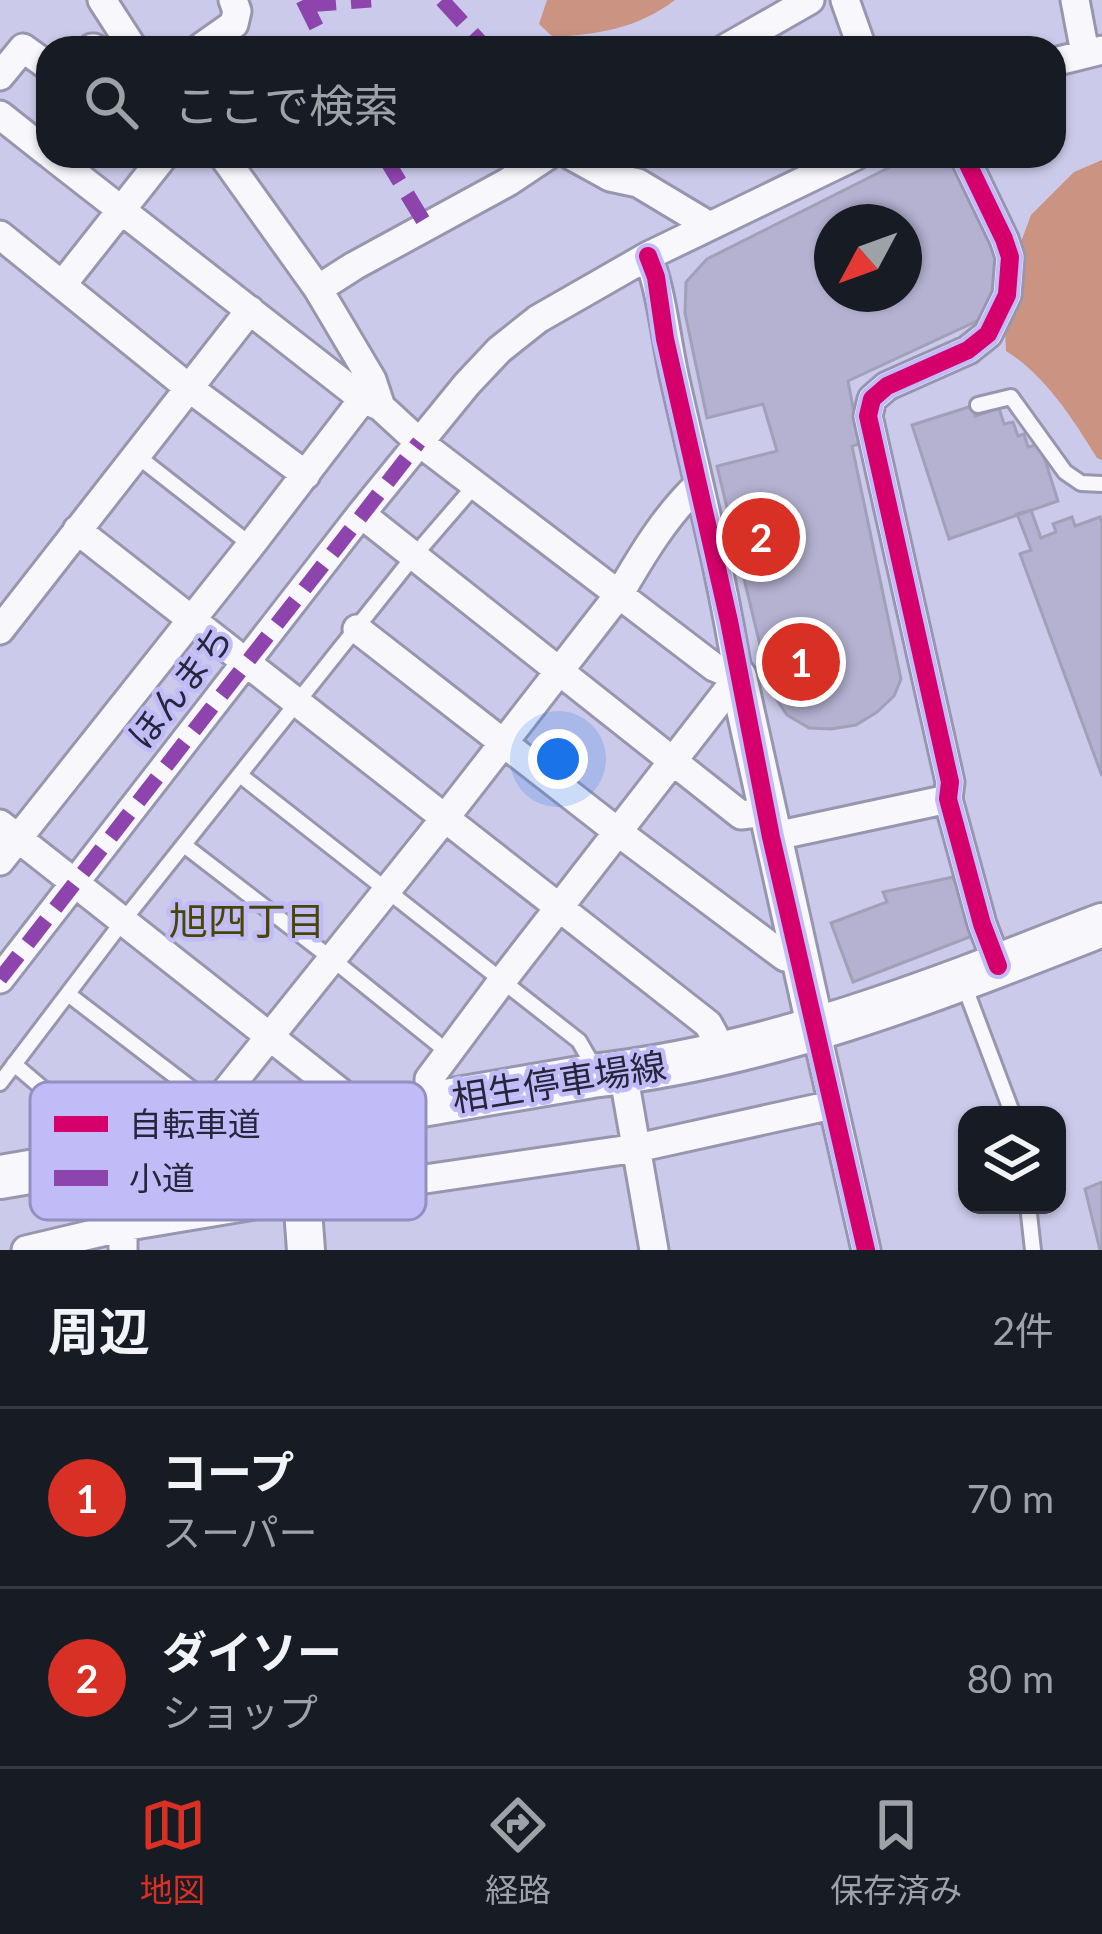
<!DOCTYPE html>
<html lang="ja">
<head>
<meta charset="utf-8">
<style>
	body { margin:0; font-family:Lato,"Noto Sans JP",sans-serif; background:#242831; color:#f1f3f6 }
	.controls { position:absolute; right:36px; bottom:36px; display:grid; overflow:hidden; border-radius:24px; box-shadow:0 3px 9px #0004 }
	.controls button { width:108px; height:108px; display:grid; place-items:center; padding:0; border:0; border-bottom:3px solid #363941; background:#171b24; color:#f1f3f6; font:60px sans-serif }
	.compass { position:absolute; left:814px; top:204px; width:108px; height:108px; border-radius:50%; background:#171b24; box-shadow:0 3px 9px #0004; rotate:229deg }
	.you { position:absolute; left:558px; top:759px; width:42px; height:42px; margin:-30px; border:9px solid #fff; border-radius:50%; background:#1a73e8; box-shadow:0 0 0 18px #1a73e833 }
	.badge { display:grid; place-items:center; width:78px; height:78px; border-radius:50%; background:#d93025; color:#fff; font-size:39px; font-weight:700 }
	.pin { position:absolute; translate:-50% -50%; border:6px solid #fff; box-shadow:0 3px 12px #0006 }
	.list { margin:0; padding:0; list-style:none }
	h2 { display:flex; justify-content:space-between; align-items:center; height:156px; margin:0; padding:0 48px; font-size:51px }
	h2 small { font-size:39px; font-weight:400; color:#9ea1a6 }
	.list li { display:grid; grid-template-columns:78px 1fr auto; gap:36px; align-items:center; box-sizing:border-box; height:180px; padding:0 48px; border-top:3px solid #363941 }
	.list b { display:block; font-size:45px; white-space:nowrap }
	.list p { margin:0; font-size:39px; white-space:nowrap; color:#9ea1a6 }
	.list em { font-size:39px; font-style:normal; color:#9ea1a6 }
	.icon { flex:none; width:66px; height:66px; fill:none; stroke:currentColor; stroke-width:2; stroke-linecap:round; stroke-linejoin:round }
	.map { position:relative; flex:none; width:1102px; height:1250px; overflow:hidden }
	.search { position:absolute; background:#171b24; box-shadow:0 3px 9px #0004; left:36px; right:36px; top:36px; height:132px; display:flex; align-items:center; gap:30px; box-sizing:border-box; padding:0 42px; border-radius:36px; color:#9ea1a6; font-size:45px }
	.sheet { height:516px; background:#171b24 }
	nav { display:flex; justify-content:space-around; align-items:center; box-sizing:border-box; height:168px; border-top:3px solid #363941; background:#171b24; font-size:33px; color:#9ea1a6 }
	nav a { display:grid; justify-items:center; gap:6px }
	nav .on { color:#d93025 }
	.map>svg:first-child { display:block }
	.forest { fill:#ca9382 }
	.building { fill:#b4b1d1; stroke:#a1a0b8; stroke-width:3; fill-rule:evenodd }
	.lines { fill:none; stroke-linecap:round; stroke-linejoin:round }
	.lane-casing { stroke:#9896af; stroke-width:20 }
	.street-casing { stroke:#9896af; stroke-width:33 }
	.secondary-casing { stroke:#9896af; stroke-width:42 }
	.primary-casing { stroke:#9896af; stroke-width:48 }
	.lane { stroke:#f7f7fc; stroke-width:14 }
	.street { stroke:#f7f7fc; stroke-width:27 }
	.secondary { stroke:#f7f7fc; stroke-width:36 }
	.primary { stroke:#f7f7fc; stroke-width:42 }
	.quiet { stroke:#8e44ad; stroke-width:15; stroke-dasharray:30 15; stroke-linecap:butt }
	.cycleway-casing { stroke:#c1bcf8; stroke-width:26 }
	.cycleway { stroke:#d6006c; stroke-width:18 }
	.labels { text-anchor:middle; stroke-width:9; stroke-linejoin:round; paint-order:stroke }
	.street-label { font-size:36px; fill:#27253c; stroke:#c1bcf8 }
	.neighbourhood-label { font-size:39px; fill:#484604; stroke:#c1bcf8 }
	.key { fill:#c1bcf8; stroke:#938fc0; stroke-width:3 }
	.key-label { font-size:33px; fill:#27253c }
</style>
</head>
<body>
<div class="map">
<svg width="1102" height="1250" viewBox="0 0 1102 1250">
	<rect width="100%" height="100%" fill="#cccaea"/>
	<path class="forest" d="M547 0H675C636 29 600 34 553 37L539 24Z
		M1102 160V460L1097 458C1073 419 1045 375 1006 351L1005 327 1023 286 1021 242 1031 215 1074 172Z"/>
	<path class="building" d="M912 156H953L998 258 996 293 979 320 848 381 860 444 852 446 901 679 894 696 877 712 856 725 831 729 809 728 787 715 771 691 717 466 777 451 763 404 707 418 685 313 686 282 707 259ZM832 222H904V294H832Z
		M972 406 975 416 999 408 1004 424 1013 422 1018 436 1024 434 1028 447 1040 444 1058 501 949 539 912 425Z
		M1031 510 1041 538 1056 532 1053 524 1072 517 1075 526 1100 517 1102 523V776L1020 554 1031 550 1017 514Z
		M953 877 975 935 853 982 831 923 887 902 883 892Z
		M1102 1182V1250H1100L1085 1189Z"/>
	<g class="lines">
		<g class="lane-casing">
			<path id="lane" d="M978 405 1011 397 1065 472 1081 483 1102 484
				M136 455 251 545
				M240 775 579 1041 590 1060 591 1071
				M184 845 332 959 449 1053
				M964 985 1013 1115
				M68 994 214 1106
				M14 1064 95 1133 105 1151
				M0 1083 123 921 413 557 476 484
				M1028 1205 1033 1250"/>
		</g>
		<g class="street-casing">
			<path id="street" d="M102 0 133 48
				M845 0 862 48
				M1075 0 1085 53
				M92 48H94
				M200 48 234 24 237 11 233 0
				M726 48 810 0
				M1054 62 1102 50
				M0 76 23 48 48 66
				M0 115 48 153
				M52 156 363 399 381 407 419 442 714 667 738 677
				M223 156 318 289 372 380 381 407
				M572 156 610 177 638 183 708 225
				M964 156 1004 239 1010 257 1007 295 988 334 968 350 887 386 872 399 868 416 950 782 948 799 982 924 998 966
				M0 235 189 388 306 475
				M62 285 164 156
				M318 289 354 266 508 182 547 156
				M361 514 741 815 766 812
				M77 530 708 1024 714 1035 716 1055
				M357 629 618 832 785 957H799
				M0 630 250 310
				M0 824 340 1092 345 1117
				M771 837 948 799
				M0 861 251 545 363 399
				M0 979 361 514 467 384 499 350 538 319 648 256 855 156
				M816 1030 866 1250
				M623 1072 654 1250
				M431 1103 429 1079 502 981 738 677C723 579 698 482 676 384 666 342 663 297 648 256
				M216 1140 214 1106 445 818 620 593C642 555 666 515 698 485
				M108 1158 123 1227V1250
				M26 1250 123 1227 302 1197 637 1148 832 1105"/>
		</g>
		<g class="secondary-casing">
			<path id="secondary" d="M738 677 816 1030
				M291 1128 302 1197 306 1250"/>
		</g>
		<g class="primary-casing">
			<path id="primary" d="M0 1177 592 1076C771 1056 936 990 1102 925"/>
		</g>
		<use href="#lane" class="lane"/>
		<use href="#street" class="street"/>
		<use href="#secondary" class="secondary"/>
		<use href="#primary" class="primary"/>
		<path class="quiet" d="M303 0 327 48
			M442 0 486 48
			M306 5 371 0
			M384 156 427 227
			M0 979 419 442"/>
		<g class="cycleway-casing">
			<path id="cycleway" d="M964 156 1004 239 1010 257 1007 295 988 334 968 350 887 386 872 399 868 416 950 782 948 799 982 924 998 966
				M648 256 656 277 665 339 729 621 771 837 866 1250"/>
		</g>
		<use href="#cycleway" class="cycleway"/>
	</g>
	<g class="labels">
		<g class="street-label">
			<text transform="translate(180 687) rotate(-52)" y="13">ほんまち</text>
			<text transform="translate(559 1082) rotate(-9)" y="13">相生停車場線</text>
		</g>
		<g class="neighbourhood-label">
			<text x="247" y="935">旭四丁目</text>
		</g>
	</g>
	<rect x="30" y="1082" width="396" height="138" rx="18" class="key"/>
	<rect x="54" y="1116" width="54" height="16" fill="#d6006c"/>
	<rect x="54" y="1170" width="54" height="16" fill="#8e44ad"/>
	<g class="key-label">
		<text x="129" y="1136">自転車道</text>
		<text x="129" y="1190">小道</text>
	</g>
</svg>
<div class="controls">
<button><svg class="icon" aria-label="layers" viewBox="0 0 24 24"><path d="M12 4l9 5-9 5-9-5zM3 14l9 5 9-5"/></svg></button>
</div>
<svg class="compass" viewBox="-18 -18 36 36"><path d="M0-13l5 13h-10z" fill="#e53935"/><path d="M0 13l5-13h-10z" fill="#9ea1a6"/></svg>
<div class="you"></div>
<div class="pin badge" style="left:801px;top:662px">1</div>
<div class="pin badge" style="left:761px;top:537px">2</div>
<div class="search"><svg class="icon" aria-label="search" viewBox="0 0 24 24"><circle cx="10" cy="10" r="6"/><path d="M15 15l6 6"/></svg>ここで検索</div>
</div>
<section class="sheet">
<h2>周辺<small>2件</small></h2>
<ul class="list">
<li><span class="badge">1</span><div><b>コープ</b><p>スーパー</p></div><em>70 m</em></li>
<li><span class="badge">2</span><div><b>ダイソー</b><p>ショップ</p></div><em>80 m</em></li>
</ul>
</section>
<nav>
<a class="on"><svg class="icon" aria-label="map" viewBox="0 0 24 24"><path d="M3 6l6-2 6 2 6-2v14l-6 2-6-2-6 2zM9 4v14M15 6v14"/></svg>地図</a>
<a><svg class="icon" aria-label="directions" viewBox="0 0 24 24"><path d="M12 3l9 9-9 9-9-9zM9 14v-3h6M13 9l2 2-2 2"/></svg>経路</a>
<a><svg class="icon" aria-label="saved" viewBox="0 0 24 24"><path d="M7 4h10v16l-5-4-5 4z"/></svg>保存済み</a>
</nav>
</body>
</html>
